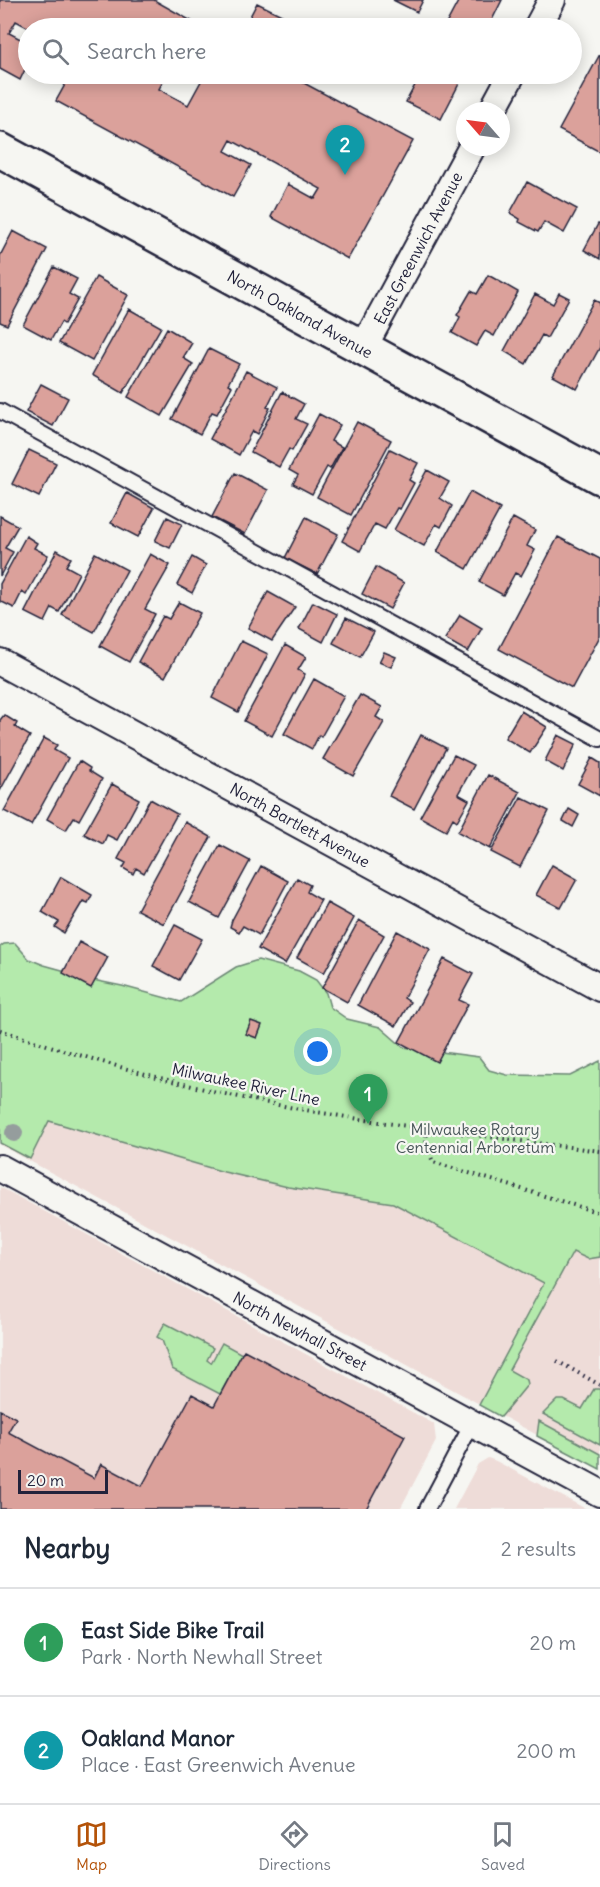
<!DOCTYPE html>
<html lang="en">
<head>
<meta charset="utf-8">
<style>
	body { margin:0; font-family:Delius,sans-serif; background:#f2f2f3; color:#1f2937 }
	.compass { position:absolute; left:456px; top:102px; width:54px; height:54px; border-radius:50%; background:#fff; box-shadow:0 3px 15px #0003; rotate:298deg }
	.scale { position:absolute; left:18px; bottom:15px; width:90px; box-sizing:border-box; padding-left:6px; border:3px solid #22223b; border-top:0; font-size:16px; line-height:21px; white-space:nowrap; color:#22223b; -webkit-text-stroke:4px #f6f6f2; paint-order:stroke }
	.you { position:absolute; left:318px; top:1052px; width:21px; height:21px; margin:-15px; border:4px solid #fff; border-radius:50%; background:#1a73e8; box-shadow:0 0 0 9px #1a73e833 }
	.badge { display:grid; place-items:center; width:39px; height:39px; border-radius:50%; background:#b45309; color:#fff; font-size:20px; font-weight:700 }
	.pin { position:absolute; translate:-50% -50px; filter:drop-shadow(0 2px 3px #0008) }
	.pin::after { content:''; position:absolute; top:32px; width:21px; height:18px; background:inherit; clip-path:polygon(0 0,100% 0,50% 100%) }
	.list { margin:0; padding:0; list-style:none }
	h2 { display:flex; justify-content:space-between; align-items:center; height:78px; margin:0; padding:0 24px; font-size:26px }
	h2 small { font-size:20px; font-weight:400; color:#747a83 }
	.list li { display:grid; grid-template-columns:39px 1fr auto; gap:18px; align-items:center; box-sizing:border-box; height:108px; padding:0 24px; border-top:2px solid #e0e1e3 }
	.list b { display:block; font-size:22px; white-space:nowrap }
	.list p { margin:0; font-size:20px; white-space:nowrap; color:#747a83 }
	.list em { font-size:20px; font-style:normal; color:#747a83 }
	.icon { flex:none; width:33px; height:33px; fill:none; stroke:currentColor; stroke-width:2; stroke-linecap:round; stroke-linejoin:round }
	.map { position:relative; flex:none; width:600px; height:1509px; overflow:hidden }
	.search { position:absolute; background:#fff; box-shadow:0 3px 15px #0003; left:18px; right:18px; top:18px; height:66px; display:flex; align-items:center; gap:15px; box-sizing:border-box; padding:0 21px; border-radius:33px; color:#747a83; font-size:22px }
	.sheet { height:294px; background:#fff }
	nav { display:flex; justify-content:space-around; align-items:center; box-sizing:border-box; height:84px; border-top:2px solid #e0e1e3; background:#fff; font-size:16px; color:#747a83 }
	nav a { display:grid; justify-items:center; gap:3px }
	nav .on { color:#b45309 }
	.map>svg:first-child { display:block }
	.built { fill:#eedcd8 }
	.green { fill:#b4eaac; stroke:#6b8674; stroke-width:1.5 }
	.building { fill:#dba19b; stroke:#22223b; stroke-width:1.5 }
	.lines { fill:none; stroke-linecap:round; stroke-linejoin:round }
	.service-casing { stroke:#22223b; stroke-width:18 }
	.minor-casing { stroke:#22223b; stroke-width:30 }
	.secondary-casing { stroke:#22223b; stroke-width:38 }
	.path { stroke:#22223b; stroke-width:4; stroke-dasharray:1.5 4.5; stroke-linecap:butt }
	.service { stroke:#f6f6f2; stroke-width:14 }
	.minor { stroke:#f6f6f2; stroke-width:26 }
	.secondary { stroke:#f6f6f2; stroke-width:33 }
	.tree { fill:#959d9d }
	.labels { text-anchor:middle; stroke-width:4.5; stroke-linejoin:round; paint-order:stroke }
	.street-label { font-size:16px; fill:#22223b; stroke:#f6f6f2 }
	.park-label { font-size:16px; fill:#465457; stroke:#f6f6f2 }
</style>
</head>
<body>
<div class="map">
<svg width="600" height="1509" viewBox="0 0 600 1509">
	<rect width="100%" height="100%" fill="#f6f6f2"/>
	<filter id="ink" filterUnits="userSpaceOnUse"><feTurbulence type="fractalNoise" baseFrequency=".0167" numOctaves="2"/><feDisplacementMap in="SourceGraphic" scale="12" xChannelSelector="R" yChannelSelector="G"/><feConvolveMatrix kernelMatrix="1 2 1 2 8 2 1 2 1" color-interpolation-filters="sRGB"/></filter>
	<g filter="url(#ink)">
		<path class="built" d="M0 1080 600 1224V1469L0 1145Z
			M0 1187 434 1424 436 1441 400 1509H0Z
			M488 1458 496 1461 586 1509H454L478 1464Z"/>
		<path class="green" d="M15 943 29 959 44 965 73 973 83 978 122 986 181 1002 236 967 258 960 299 971 316 980 326 993 330 1007 347 1019 380 1027 403 1047 479 1057 489 1070 507 1075 570 1076 600 1061V1257L588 1259 573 1252 509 1370 527 1380 528 1384 501 1417 479 1405 544 1283 393 1203 288 1187 224 1172 49 1121 30 1159 0 1143V947L4 944Z
			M165 1323 213 1348 207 1360 211 1363 222 1343 242 1354 220 1394 172 1369 162 1340 157 1337Z
			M594 1389H600V1445L543 1414 557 1400H564L582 1409Z
			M539 1421 600 1454V1469L537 1436Z"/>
		<path class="building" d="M0 0H154L195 23 192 28H29L16 21 9 33 28 43V63L20 80 0 69Z
			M393 0H423L417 12Z
			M459 0H502L488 28H444Z
			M257 3 294 21 290 28H244Z
			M600 54V152L559 130Z
			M71 74H84L99 82 103 74H167L159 89 188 105 205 74H287L413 141 348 259 271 217 288 184 315 199 321 189 231 140 225 151 251 165 233 197 56 101Z
			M421 74H464L441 119 406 102Z
			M527 182 577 209 564 233 544 222 538 232 519 222 520 219 510 213Z
			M598 224 600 225V259L584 250Z
			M13 231 47 249 7 325 0 322V256Z
			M54 267 77 279 69 294 78 299 64 324 61 322 51 340 23 325Z
			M488 275 518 292 494 336 485 331 476 346 452 333 460 317 457 315 471 291 477 294Z
			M96 277 128 295 92 361 59 343Z
			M559 293 569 298 547 338 542 335 526 364 504 351 535 294 553 304Z
			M594 300 600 303V347L577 389 553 376Z
			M129 309 161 327 123 393 92 375Z
			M167 328 192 343 183 358 193 364 162 416 128 397Z
			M209 349 239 364 228 384 232 386 217 414 212 412 200 434 172 419Z
			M246 371 277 387 267 407 270 408 257 434 252 431 239 455 210 439Z
			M41 384 68 398 53 426 26 412Z
			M282 392 304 404 296 419 307 424 292 451 289 449 279 467 251 452Z
			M319 414 340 425 331 441 342 447 330 469 327 467 312 494 293 484 298 475 289 470Z
			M357 422 391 440 351 515 317 497Z
			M390 449 418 463 409 480 414 483 400 509 397 508 385 529 375 524 360 551 342 541Z
			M29 450 56 463 39 497 12 484Z
			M427 470 449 482 440 498 452 506 441 527 436 524 424 546 394 530Z
			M235 473 268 490 245 534 212 517Z
			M470 492 500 509 467 569 437 552Z
			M127 493 154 508 138 537 111 523Z
			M0 516 18 526 5 548 13 552 0 576Z
			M167 517 182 524 170 548 155 541Z
			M306 517 338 534 317 574 285 558Z
			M513 518 535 530 527 546 535 550 521 576 515 573 503 595 479 582Z
			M26 536 37 543 34 548 48 555 26 595 22 592 14 608 0 601V584Z
			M558 537 600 559V636L572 688 499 649Z
			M57 550 71 558 66 566 79 573 59 612 52 608 45 622 25 612Z
			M95 553 127 570 94 632 62 615Z
			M150 554 170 565 145 609 155 614 129 662 100 646Z
			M192 557 206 565 192 593 177 585Z
			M376 567 404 583 390 609 362 594Z
			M268 592 295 607 272 641 248 628Z
			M179 602 200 613 165 677 138 662 163 616 169 619Z
			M313 602 337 614 323 642 299 629Z
			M460 615 482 628 468 652 445 639Z
			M346 618 374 632 360 657 333 643Z
			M241 641 268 654 238 712 212 698Z
			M285 645 306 657 298 670 305 674 272 736 244 721Z
			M384 652 396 657 391 667 379 662Z
			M314 679 344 696 321 737 319 735 312 749 284 734Z
			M360 695 382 707 376 717 384 722 353 776 323 759Z
			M521 711 547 727 530 753 505 738Z
			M4 715 17 723 15 727 30 736 0 791V720Z
			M421 735 446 748 414 809 389 796Z
			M558 735 576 744 563 771 545 761Z
			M44 738 57 745 54 750 68 758 31 825 4 811Z
			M454 755 474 765 458 794 469 800 457 821 453 818 446 831 420 817Z
			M592 758 600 763V796L578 784Z
			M79 761 90 768 89 771 102 779 79 820 74 817 66 830 47 819Z
			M488 775 520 792 490 849 458 832Z
			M112 784 139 799 117 840 107 835 103 844 84 834Z
			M521 797 549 811 520 867 491 852Z
			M150 799 177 814 144 873 136 868 133 874 123 868 126 863 118 859Z
			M569 809 579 815 573 827 563 821Z
			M185 822 211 837 164 924 137 910Z
			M220 845 250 861 219 918 189 902Z
			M552 865 577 879 561 908 536 895Z
			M261 866 288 881 259 935 243 926 239 932 230 927 232 920Z
			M61 877 92 895 88 903 83 901 64 933 55 927 59 922 42 912Z
			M297 878 310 885 307 892 321 900 285 964 258 949Z
			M327 903 354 918 324 973 297 958Z
			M359 920 384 935 347 1002 322 988Z
			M175 925 202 939 179 980 153 966Z
			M397 931 430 949 404 998 410 1002 396 1026 358 1005Z
			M79 942 108 957 91 988 63 973Z
			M444 959 473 974 459 1000 468 1004 437 1062 399 1042Z
			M251 1021 262 1025 257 1038 246 1034Z
			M244 1350 405 1436 366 1509H0V1410L16 1418 8 1432 94 1478 101 1464 142 1486 192 1394 214 1406Z"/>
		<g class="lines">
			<g class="service-casing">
				<path id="service" d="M0 411 600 739
					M427 1509 472 1424"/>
			</g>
			<g class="minor-casing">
				<path id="minor" d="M537 28 552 0
					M492 111 512 74
					M363 348 472 147
					M0 662 600 988
					M0 1168 600 1493"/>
			</g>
			<g class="secondary-casing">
				<path id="secondary" d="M0 150 600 477"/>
			</g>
			<path class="path" d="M0 1030C85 1058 171 1083 258 1101 371 1124 486 1136 600 1151
				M427 1129 426 1144 433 1162 600 1213
				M557 1361 600 1385"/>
			<use href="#service" class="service"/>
			<use href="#minor" class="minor"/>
			<use href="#secondary" class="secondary"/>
		</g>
		<circle class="tree" cx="14" cy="1133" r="9"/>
	</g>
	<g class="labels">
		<g class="street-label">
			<text transform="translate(418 248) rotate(-62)" y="6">East Greenwich Avenue</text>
			<text transform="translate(300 314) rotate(29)" y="6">North Oakland Avenue</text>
			<text transform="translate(300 825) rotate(29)" y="6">North Bartlett Avenue</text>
			<text transform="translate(246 1084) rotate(12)" y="6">Milwaukee River Line</text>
			<text transform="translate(300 1331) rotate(28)" y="6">North Newhall Street</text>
		</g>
		<g class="park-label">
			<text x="475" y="1135">Milwaukee Rotary<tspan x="475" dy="18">Centennial Arboretum</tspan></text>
		</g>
	</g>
</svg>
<svg class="compass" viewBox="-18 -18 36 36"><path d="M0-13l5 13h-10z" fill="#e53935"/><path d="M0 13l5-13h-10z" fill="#747a83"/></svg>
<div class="scale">20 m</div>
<div class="you"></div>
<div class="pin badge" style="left:368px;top:1124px;background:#2e9e5b">1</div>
<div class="pin badge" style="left:345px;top:175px;background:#0f9aa8">2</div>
<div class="search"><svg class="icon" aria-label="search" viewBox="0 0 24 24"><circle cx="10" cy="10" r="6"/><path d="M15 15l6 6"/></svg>Search here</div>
</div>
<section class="sheet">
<h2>Nearby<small>2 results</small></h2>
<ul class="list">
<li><span class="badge" style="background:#2e9e5b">1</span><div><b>East Side Bike Trail</b><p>Park · North Newhall Street</p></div><em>20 m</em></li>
<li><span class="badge" style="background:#0f9aa8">2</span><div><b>Oakland Manor</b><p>Place · East Greenwich Avenue</p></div><em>200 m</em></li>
</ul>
</section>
<nav>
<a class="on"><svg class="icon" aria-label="map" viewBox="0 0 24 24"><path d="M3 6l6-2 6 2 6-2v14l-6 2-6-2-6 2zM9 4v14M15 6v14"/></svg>Map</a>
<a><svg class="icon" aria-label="directions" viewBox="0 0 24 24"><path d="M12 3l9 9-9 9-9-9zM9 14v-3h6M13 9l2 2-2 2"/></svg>Directions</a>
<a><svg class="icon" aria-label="saved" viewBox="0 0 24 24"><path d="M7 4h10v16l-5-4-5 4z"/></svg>Saved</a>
</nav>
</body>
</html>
